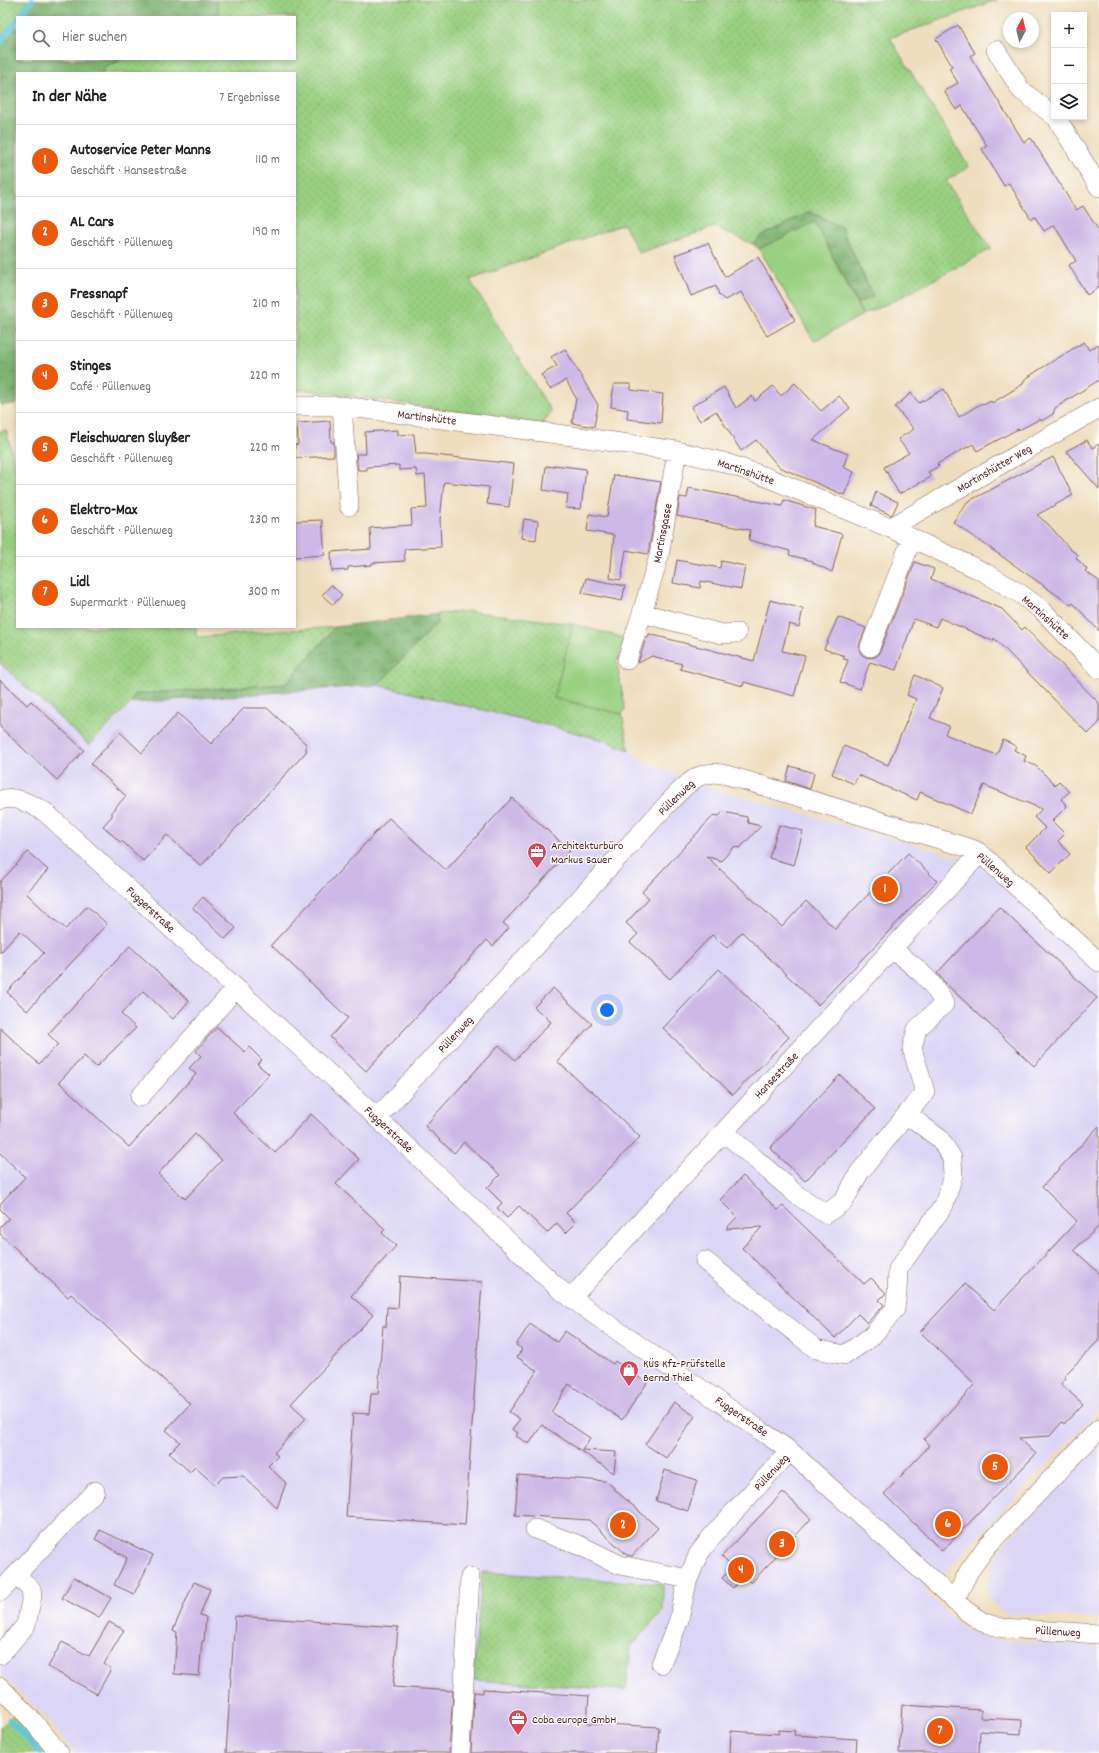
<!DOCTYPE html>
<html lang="de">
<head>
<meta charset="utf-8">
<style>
	body { margin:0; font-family:Dekko,sans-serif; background:#f6f6f6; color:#202124 }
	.controls { position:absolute; right:12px; top:12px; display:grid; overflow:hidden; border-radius:0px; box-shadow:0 2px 6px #0003 }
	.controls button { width:36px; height:36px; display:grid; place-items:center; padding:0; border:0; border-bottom:1px solid #e0e0e0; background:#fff; color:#202124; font:20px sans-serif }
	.compass { position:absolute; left:1003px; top:12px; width:36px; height:36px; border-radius:50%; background:#fff; box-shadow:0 2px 6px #0003; rotate:7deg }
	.you { position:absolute; left:607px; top:1010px; width:14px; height:14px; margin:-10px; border:3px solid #fff; border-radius:50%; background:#1a73e8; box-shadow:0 0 0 6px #1a73e833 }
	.badge { display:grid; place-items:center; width:26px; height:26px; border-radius:50%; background:#ea580c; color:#fff; font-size:13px; font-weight:700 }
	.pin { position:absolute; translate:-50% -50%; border:2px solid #fff; box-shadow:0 1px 4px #0006 }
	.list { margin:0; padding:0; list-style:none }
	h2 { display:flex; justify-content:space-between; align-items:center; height:52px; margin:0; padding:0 16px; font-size:17px }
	h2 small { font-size:13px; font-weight:400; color:#757577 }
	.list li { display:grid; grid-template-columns:26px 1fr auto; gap:12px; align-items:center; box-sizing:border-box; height:72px; padding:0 16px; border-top:1px solid #e0e0e0 }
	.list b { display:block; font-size:15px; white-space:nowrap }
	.list p { margin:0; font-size:13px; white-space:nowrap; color:#757577 }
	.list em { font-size:13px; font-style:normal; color:#757577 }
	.icon { flex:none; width:22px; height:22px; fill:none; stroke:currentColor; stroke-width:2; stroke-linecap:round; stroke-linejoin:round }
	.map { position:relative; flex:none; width:1099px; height:1753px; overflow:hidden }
	.search { position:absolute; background:#fff; box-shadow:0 2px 6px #0003; left:16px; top:16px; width:280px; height:44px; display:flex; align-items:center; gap:10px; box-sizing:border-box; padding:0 14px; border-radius:0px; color:#757577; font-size:15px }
	.panel { position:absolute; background:#fff; box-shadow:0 2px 6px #0003; left:16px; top:72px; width:280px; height:556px; border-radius:0px }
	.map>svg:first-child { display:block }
	.built { fill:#dcd6f6 }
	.grass { fill:url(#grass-dots); stroke:#727856 }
	.forest { fill:url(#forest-crowns); stroke:#62684e }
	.garden { fill:#9ad082; stroke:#727856 }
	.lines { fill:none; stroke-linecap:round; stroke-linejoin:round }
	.stream { stroke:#60c7dc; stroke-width:5.5 }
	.building { fill:#cdb9e7; fill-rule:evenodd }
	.minor-casing { stroke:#83625e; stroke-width:20 }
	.minor { stroke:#fff; stroke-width:19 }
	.labels { text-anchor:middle; stroke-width:3; stroke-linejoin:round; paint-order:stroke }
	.street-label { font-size:12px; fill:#4a1f2b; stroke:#fdfcf7 }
	.poi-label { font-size:12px; fill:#4a1f2b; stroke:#fdfcf7; text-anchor:start }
</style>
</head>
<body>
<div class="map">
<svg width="1099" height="1753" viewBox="0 0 1099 1753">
	<defs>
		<pattern id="grass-dots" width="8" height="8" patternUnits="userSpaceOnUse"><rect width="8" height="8" fill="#9ad082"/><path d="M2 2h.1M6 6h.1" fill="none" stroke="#86b270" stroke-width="1.8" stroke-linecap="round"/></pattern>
		<pattern id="forest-crowns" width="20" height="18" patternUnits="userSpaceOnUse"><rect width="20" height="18" fill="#7bb270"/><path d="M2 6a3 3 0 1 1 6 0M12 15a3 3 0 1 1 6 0" fill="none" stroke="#67905c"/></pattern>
	</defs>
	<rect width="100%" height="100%" fill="#fdfcf7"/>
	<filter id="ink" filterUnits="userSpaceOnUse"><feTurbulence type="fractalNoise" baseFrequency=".025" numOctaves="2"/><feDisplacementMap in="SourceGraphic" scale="8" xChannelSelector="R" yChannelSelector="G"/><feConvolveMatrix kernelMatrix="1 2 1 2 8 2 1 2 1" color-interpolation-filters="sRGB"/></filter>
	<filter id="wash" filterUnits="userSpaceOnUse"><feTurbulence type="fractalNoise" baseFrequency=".012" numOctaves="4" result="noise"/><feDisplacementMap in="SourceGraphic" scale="16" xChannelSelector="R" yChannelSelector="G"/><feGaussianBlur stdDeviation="0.9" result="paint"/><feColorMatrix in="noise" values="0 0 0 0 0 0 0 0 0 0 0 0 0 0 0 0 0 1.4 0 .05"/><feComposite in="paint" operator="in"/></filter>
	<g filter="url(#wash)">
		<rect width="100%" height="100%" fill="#eedebe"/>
		<path class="built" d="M0 663 89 745 131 703 378 685 555 727 606 741 629 750 641 761 714 789 982 864 1099 972V1409L925 1592 961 1627 990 1640 1099 1646V1753H74L47 1718 0 1674Z
			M1099 1443V1618L1006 1614 991 1602 987 1590 990 1571 999 1549Z"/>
		<path class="grass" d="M0 0H29L0 40Z
			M216 0H997L890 38 969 167 946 181 991 249 896 300 862 315 857 303 873 296 841 227 810 212 761 236 753 244 714 227 639 253 624 224 470 280 551 411 543 424 308 390H295V73H104L102 68 123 59H295V17H220Z
			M6 430 17 472V627H196V637L335 627 286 684 135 694 131 703 89 745 0 663V431Z
			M468 611 573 624 554 698 622 714 629 750 606 741 555 727 378 685 437 623 438 614Z
			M482 1572 663 1584V1611L631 1646 626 1690 473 1680Z
			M14 1714 51 1753H0V1727Z"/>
		<path class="forest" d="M29 0H216L220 17H17V59H123L102 68 104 73H17V404L0 405V40Z
			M810 212 841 227 873 297 857 303 815 222 759 249 753 244 761 236Z
			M438 614 437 623 378 685 131 703 135 694 286 684 335 627Z"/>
		<path class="garden" d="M815 222 862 315 814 341 759 249Z
			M573 624 624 638 617 662 625 709 622 714 554 698Z"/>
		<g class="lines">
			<path class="stream" d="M19 17 32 0
				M0 43 17 20
				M9 1720 40 1753"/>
		</g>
		<g id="blocks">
			<path class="building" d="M958 25 975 53 970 56 1024 142 1031 138 1076 210 1083 206 1099 231V287L1087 295 1069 265 1076 261 1054 225 1044 231 1035 217 1031 219 1009 183 1004 186 982 149 987 146 962 106 956 110 944 91 958 83 949 68 952 66 936 39Z
				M708 243 725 277 758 257 795 320 767 336 741 292 725 300 719 295 716 286 691 296 675 255Z
				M1084 342 1089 350 1099 344V380L1055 408 1053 414 1041 421 1040 419 1019 430 1018 429 977 451 973 444 937 464 939 466 928 472 931 477 899 494 884 467 909 453 898 439 914 429 895 407 911 393 919 403 944 389 959 417 982 403 983 405 991 401 992 403 1023 384 1024 380 1037 371Z
				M565 349 598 405 594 427 572 423 576 398 566 380 550 389 541 375 557 366 551 357Z
				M795 383 821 411 839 396 850 408 813 440 848 454 843 467 854 472 844 495 779 467 756 440 741 451 716 411 700 421 691 407 724 387 736 408 752 396 755 401 773 386 781 396Z
				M614 384H631V390L663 394 661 423 627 419 628 410 611 407Z
				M330 421 331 442H334V456L295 458V445L298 444 297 423Z
				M398 430V435L414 434 416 454H426L514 464 509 507 487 504 489 487 444 482 440 520 441 547 404 549 405 561 372 563V565L348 567V570L332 571 331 552 371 549 370 528 412 525 411 509 427 508 425 475 417 476 416 469 399 470V465L367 467V470H358L356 454H366L365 432Z
				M1087 440 1092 448 1099 444V489L1066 451Z
				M1053 457 1073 495 1037 515 1048 524 1071 550 1078 555 1076 558 1087 569 1085 571 1099 581V631L1073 603 1071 605 953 522 967 502Z
				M554 465 586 469 581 509 566 508 568 494 543 490 546 466 554 467Z
				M614 475 661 482 648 554 626 550 621 580 610 578 614 535 587 531 589 514 607 517Z
				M689 488 782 506 784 500 816 510 813 526 842 534 832 572 813 563V561L789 555 790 551 749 540 750 530 677 516 680 497 687 498Z
				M876 492 898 502 893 513 891 515 871 506Z
				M524 519 538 521 536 540 521 538Z
				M322 520 325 555 295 557V521Z
				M677 560 720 568 721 561 745 566 741 589 701 581 700 588 673 583Z
				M915 562 934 569 931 579 1002 609 1022 630 1025 627 1099 703V723L1088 734 994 638 993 641 940 618 936 627 914 619 896 670 870 662 860 689 840 682 848 660 843 659 845 656 824 649 838 617 866 628 860 643 859 649 861 654 866 657 871 658 877 656 880 651Z
				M586 578 625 586 622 601 582 593Z
				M331 585 342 595 333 605 322 595Z
				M770 600 803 609 799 627 789 624 782 651 805 656 794 696 744 682 743 686 680 669 682 664 652 656 638 663 646 638H648L649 634 754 661Z
				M915 675 943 688 930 718 949 726 945 734 996 755 1003 740 1016 746 1014 750 1026 756 1024 761 1036 766 1055 785 1059 781 1069 792 1061 799 1067 806 1052 821 1065 834 1058 841 1070 854 1051 873 1026 847 1045 828 1034 817 1042 809 984 785 971 814 920 792 917 800 858 775 854 784 832 774 844 746 888 765 916 699 907 695Z
				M0 680 27 705 31 701 84 750 57 780 0 727Z
				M244 708H267L306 744V752L201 866 167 835 143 861 122 841 120 842 103 826 112 816V811L126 796 91 764 120 732 142 753 178 713 211 744Z
				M790 766 814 773 810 789 786 781Z
				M512 798 570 851 503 923 509 928 493 946 487 940 366 1071 330 1037 348 1018 271 945 389 818 446 870Z
				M723 812 747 817 748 823 761 826 740 848 734 847 721 861 706 856 782 927 806 901 835 929 908 853 937 881 818 1005 742 932 727 948 712 935 670 979 630 942 638 934 626 923 649 898 642 892 714 815 719 816Z
				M779 825 803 831 794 865 769 858Z
				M28 852 48 870 26 893 50 916 66 929 87 906 107 924 27 1011 7 992 44 953 20 931 0 953V882Z
				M203 897 236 928 225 939 193 908Z
				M999 907 1097 998 1034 1066 945 983 937 973Z
				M130 946 189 1001 173 1019 143 991 121 1014 136 1028 96 1067 84 1056 59 1082 129 1147 196 1074 189 1068 201 1056 196 1051 217 1027 245 1052 249 1047 262 1060 257 1064 269 1074 233 1113 275 1153 311 1114 359 1159 336 1184 385 1229 382 1233 396 1246 351 1296 373 1315 291 1404 306 1418 274 1453 278 1456 268 1466 286 1483 277 1508 243 1476 223 1477 215 1485 195 1467 190 1472 169 1453 180 1442 166 1430 190 1404 71 1294 68 1297 0 1234V1227L9 1218 0 1209V1204L25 1177 0 1153V1028L39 1064 58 1044 48 1034ZM195 1134 222 1160 185 1199 158 1174Z
				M719 969 789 1037 733 1095 663 1028Z
				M553 988 592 1024 557 1061 590 1091 591 1090 640 1137 566 1213 576 1223 566 1233 557 1223 547 1233 519 1206 507 1218 497 1208 502 1203 487 1188 500 1175 464 1142 454 1153 425 1126 499 1045 515 1060 551 1022 534 1007Z
				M840 1075 875 1109 805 1181 770 1148Z
				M1099 1126V1226L1074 1250 1099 1273V1340L1064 1376 1066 1378 1061 1384 1083 1404 1064 1424 1062 1422 1050 1436 1019 1438 1036 1454 942 1551 884 1494 930 1445 924 1439 975 1384 920 1332 965 1284 994 1310 1077 1221 1042 1187Z
				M743 1176 778 1210 783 1206 864 1284 871 1278 886 1293 879 1300 884 1305 867 1323 858 1314 835 1338 742 1248 762 1227 726 1229 737 1217 720 1200Z
				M400 1276 482 1282 465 1525 346 1517 353 1413 369 1414 371 1394H378L383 1325 386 1327 387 1307 398 1308Z
				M530 1324 557 1342 565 1331 613 1364 615 1361 647 1383 622 1420 569 1384 551 1412 590 1438 582 1450 616 1452 614 1473 542 1425 529 1444 516 1436 518 1433 512 1429 520 1419 509 1412 537 1371 517 1357 522 1349 516 1345Z
				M674 1402 695 1416 666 1458 645 1444Z
				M665 1470 697 1480 688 1511 656 1501Z
				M518 1475 606 1481 614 1488V1490V1489L658 1528 632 1556 627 1555 589 1520 515 1515Z
				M783 1492 811 1519 751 1583 744 1576 733 1588 722 1578 733 1567 722 1556Z
				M100 1530 153 1555 134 1594 114 1585 127 1558 95 1539Z
				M74 1577 111 1598 99 1618 62 1598Z
				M194 1582 210 1589 200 1615 206 1617 204 1641H202L199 1676 174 1674 177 1632 173 1630Z
				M235 1616 398 1627 393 1687 453 1691 449 1753H226Z
				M109 1622 124 1630 104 1664 111 1669 97 1694 48 1667 62 1642 89 1656Z
				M483 1689 589 1696 587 1723 659 1727 657 1753H471L474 1692 483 1693Z
				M902 1705 981 1710V1718L1022 1720 1021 1734 980 1731 979 1753H899Z
				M779 1730 795 1731 794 1735 857 1739 856 1753H730L731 1731 779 1734Z"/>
		</g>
	</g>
	<g filter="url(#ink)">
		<use href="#blocks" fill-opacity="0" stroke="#83625e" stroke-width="1"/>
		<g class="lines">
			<g class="minor-casing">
				<path id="minor" d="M996 50 1021 90 1054 116
					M1056 117 1099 187
					M295 406H342L572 436 677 451 723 462 766 477 890 528 984 572 1019 593 1041 609 1099 669
					M342 406 349 506
					M890 528 1099 408
					M642 613 722 634 737 633
					M870 647 912 538
					M627 660 642 613 659 556 677 451
					M0 800C16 795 31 804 45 812L377 1118 559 1289 595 1315 790 1451 965 1610 982 1622 1002 1628 1099 1634
					M140 1097 236 988
					M377 1118 672 799C689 782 700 768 727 775L972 849 980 853 1099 962
					M724 1132 797 1195 826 1214 844 1201 859 1173 925 1092 912 1048 917 1029 944 1004C934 980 912 965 892 949
					M705 1261 816 1349 845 1355 872 1336 895 1309 897 1293 898 1269 944 1205 953 1175 952 1158 940 1139 907 1114
					M571 1298 980 853
					M535 1529 581 1546 620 1565 688 1579
					M0 1592 95 1491
					M954 1601 969 1571 987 1546 1099 1429
					M0 1655 26 1625 32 1596 31 1589 16 1575
					M661 1664 679 1620 687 1582 698 1555 713 1535 790 1451
					M0 1687 32 1720 59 1753
					M460 1753 470 1577"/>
			</g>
			<use href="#minor" class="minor"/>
		</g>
	</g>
	<defs>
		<g id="office-pin" transform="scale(1)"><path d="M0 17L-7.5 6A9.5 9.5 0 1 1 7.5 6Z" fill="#d1495b" stroke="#fdfcf7"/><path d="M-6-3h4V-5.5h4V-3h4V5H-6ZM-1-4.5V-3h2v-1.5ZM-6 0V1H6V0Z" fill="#fff"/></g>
		<g id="shop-pin" transform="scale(1)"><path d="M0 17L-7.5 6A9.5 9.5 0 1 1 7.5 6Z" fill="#d1495b" stroke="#fdfcf7"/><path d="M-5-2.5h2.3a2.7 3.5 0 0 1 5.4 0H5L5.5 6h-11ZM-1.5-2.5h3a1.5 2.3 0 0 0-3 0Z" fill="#fff"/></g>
	</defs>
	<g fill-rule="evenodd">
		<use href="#office-pin" x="537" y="852"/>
		<use href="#shop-pin" x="629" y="1370"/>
		<use href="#office-pin" x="518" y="1719"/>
	</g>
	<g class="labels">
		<g class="street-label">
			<text transform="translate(427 417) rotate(7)" y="4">Martinshütte</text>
			<text transform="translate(994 468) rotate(-30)" y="4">Martinshütter Weg</text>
			<text transform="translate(746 471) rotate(19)" y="4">Martinshütte</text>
			<text transform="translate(662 533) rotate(-79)" y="4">Martinsgasse</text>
			<text transform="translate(1046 617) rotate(42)" y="4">Martinshütte</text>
			<text transform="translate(676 797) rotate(-44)" y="4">Püllenweg</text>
			<text transform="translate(996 869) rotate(41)" y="4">Püllenweg</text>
			<text transform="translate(151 909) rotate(43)" y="4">Fuggerstraße</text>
			<text transform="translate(455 1034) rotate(-47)" y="4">Püllenweg</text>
			<text transform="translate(776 1075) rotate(-47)" y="4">Hansestraße</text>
			<text transform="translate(389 1129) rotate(43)" y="4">Fuggerstraße</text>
			<text transform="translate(742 1416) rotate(35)" y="4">Fuggerstraße</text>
			<text transform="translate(771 1472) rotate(-47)" y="4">Püllenweg</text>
			<text transform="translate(1058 1631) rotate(3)" y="4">Püllenweg</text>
		</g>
		<g class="poi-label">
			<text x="551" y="849">Architekturbüro<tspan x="551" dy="14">Markus Sauer</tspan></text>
			<text x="643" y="1367">KÜS Kfz-Prüfstelle<tspan x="643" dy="14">Bernd Thiel</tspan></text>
			<text x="532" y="1723">Coba europe GmbH</text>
		</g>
	</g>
</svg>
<div class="controls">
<button>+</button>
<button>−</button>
<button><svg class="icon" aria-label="layers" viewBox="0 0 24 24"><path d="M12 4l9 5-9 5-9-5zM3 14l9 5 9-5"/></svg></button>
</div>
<svg class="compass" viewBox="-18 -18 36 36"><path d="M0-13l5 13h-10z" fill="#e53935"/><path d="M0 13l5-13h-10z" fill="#757577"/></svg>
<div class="you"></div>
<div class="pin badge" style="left:885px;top:889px">1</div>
<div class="pin badge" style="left:623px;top:1525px">2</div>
<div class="pin badge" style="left:782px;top:1544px">3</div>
<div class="pin badge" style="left:741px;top:1570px">4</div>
<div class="pin badge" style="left:995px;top:1467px">5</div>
<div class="pin badge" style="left:948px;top:1524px">6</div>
<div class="pin badge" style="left:940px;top:1731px">7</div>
<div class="search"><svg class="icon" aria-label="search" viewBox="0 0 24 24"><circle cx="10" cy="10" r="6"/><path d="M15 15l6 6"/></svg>Hier suchen</div>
<section class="panel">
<h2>In der Nähe<small>7 Ergebnisse</small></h2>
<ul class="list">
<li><span class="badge">1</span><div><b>Autoservice Peter Manns</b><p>Geschäft · Hansestraße</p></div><em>110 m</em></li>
<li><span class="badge">2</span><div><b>AL Cars</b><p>Geschäft · Püllenweg</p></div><em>190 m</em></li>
<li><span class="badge">3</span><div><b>Fressnapf</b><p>Geschäft · Püllenweg</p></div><em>210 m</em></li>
<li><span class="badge">4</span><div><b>Stinges</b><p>Café · Püllenweg</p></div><em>220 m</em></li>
<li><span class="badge">5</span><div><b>Fleischwaren Sluyßer</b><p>Geschäft · Püllenweg</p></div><em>220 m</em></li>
<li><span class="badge">6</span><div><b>Elektro-Max</b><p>Geschäft · Püllenweg</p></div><em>230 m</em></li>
<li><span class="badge">7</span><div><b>Lidl</b><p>Supermarkt · Püllenweg</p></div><em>300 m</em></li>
</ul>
</section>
</div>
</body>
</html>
